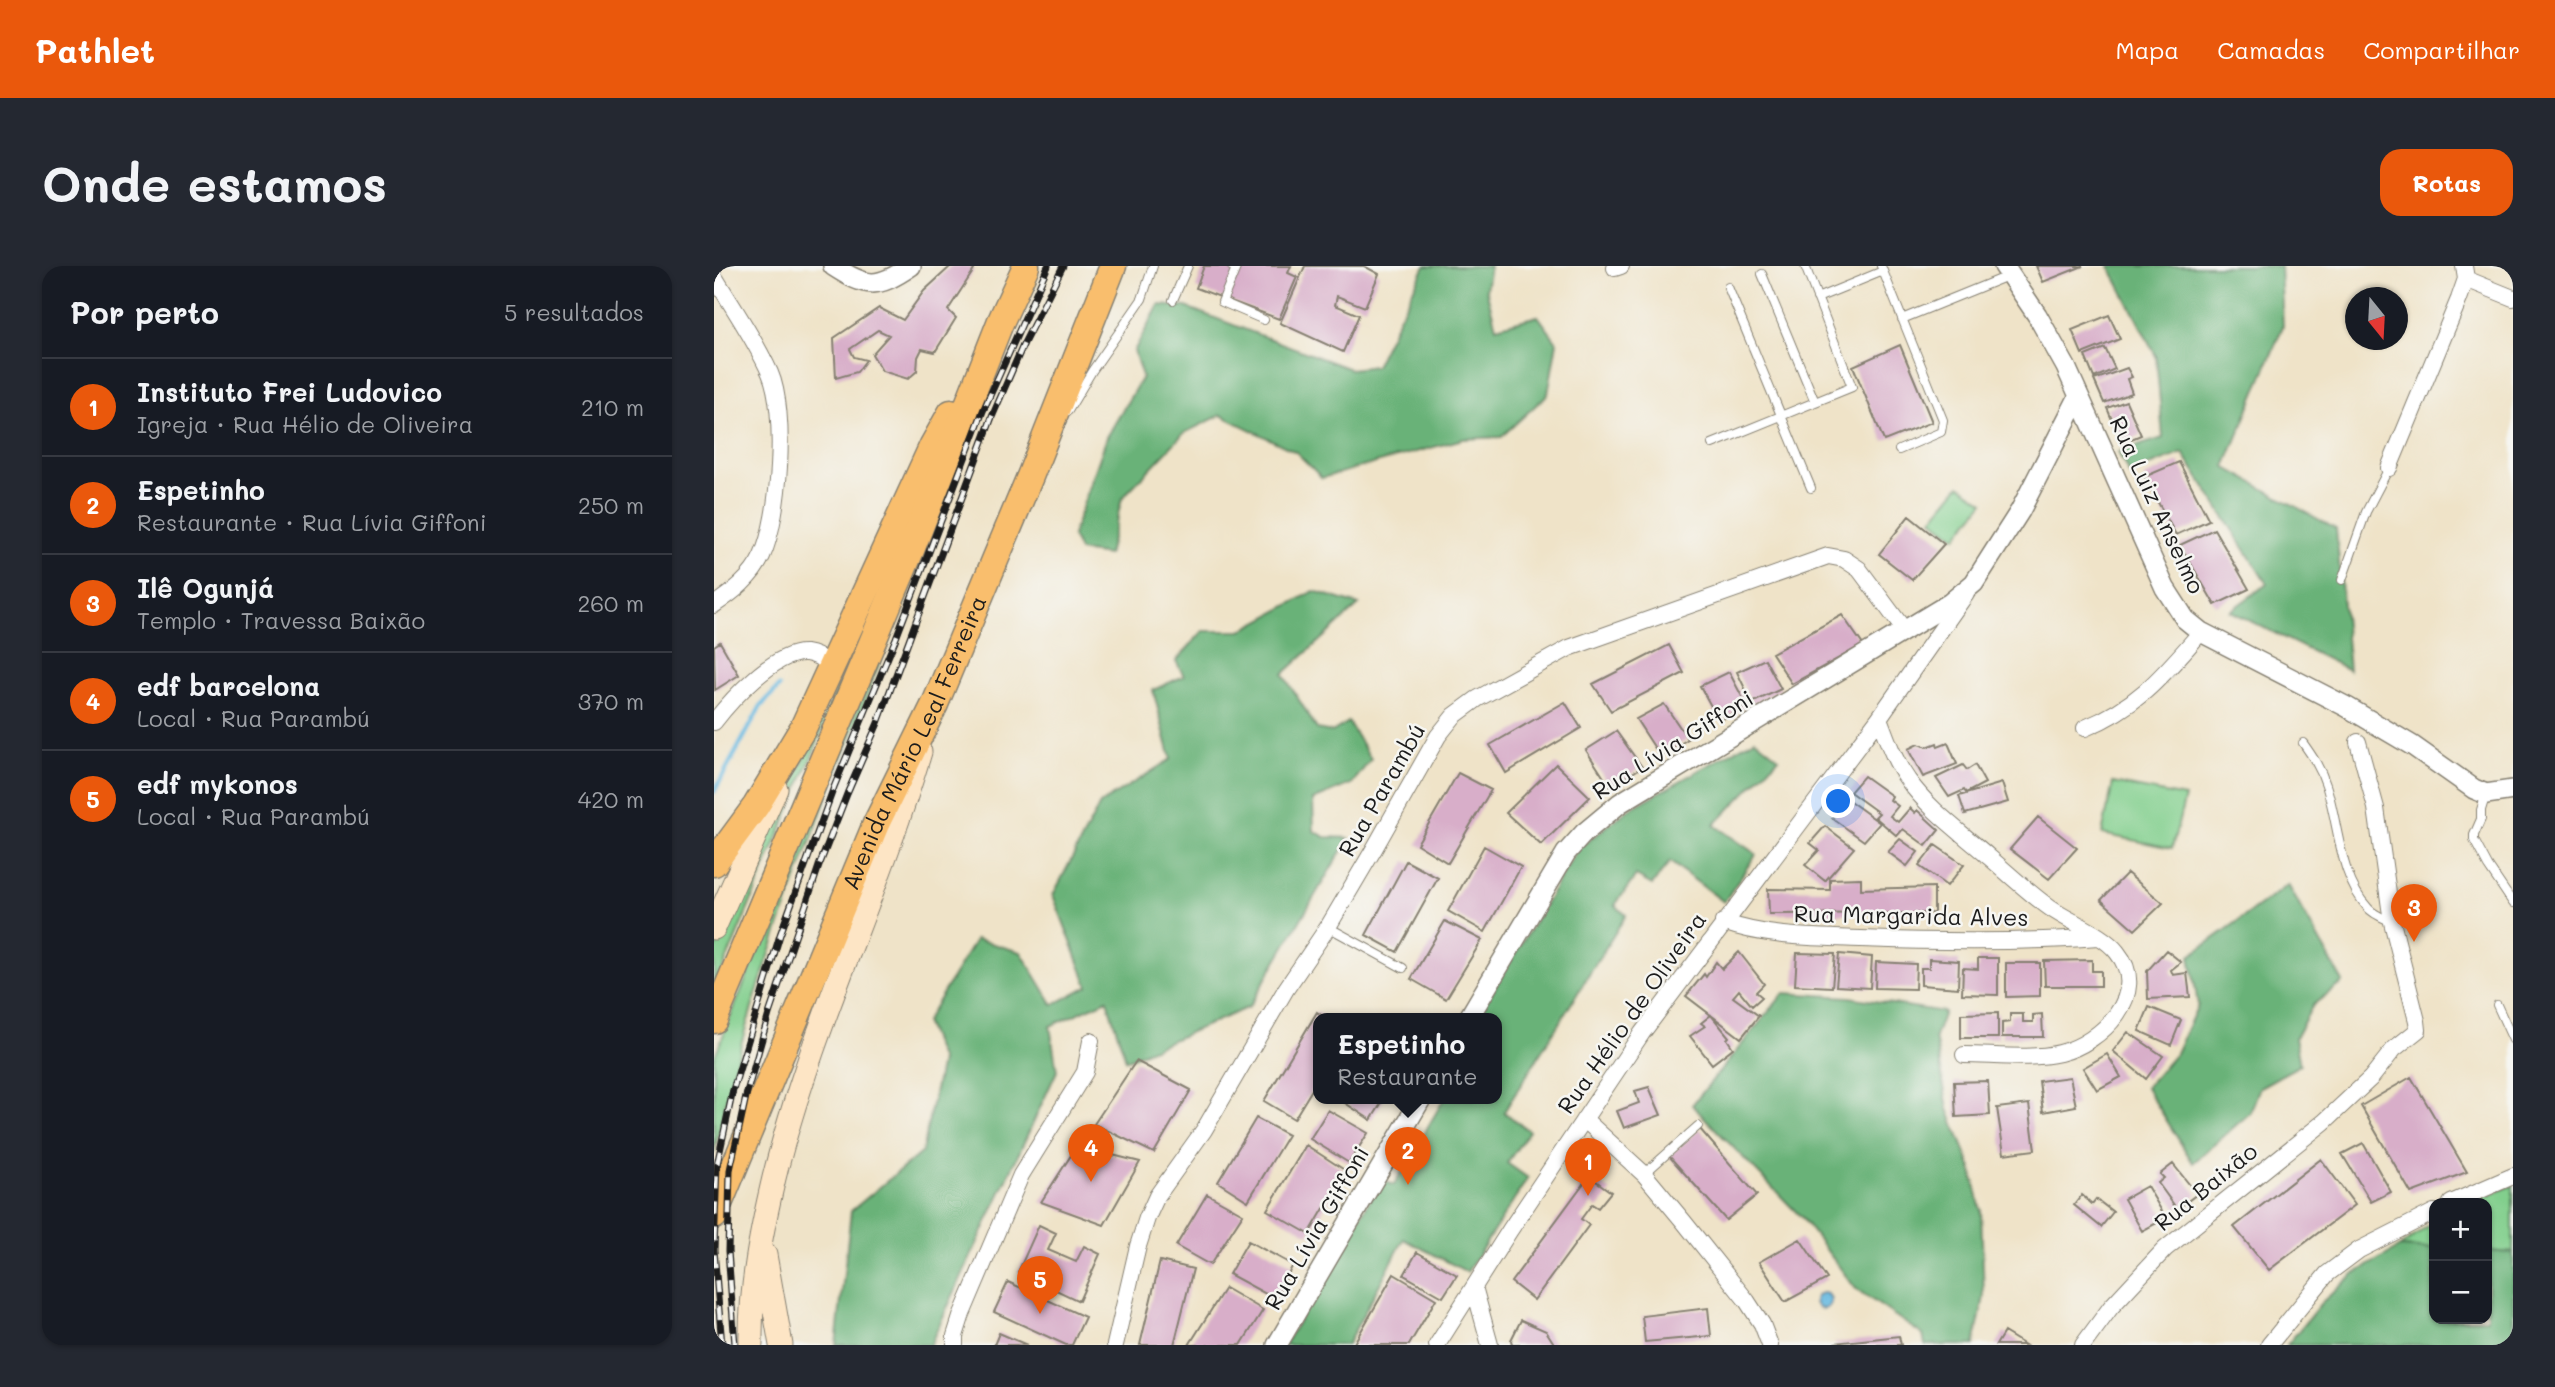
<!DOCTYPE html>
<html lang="pt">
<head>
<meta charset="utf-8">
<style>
	body { margin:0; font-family:Mali,sans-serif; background:#242831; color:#f1f3f6 }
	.controls { position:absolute; right:21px; bottom:21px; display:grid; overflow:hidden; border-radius:14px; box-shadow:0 2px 5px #0004 }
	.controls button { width:63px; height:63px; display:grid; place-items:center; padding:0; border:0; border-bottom:2px solid #363941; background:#171b24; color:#f1f3f6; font:35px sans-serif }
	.compass { position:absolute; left:1631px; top:21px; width:63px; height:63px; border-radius:50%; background:#171b24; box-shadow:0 2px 5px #0004; rotate:162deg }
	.you { position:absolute; left:1125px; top:536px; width:24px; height:24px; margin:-18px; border:5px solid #fff; border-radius:50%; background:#1a73e8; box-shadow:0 0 0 10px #1a73e833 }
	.badge { display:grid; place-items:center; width:46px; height:46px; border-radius:50%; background:#ea580c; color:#fff; font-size:23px; font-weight:700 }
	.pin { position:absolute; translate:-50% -58px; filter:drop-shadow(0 2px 4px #0008) }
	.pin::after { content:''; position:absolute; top:37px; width:24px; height:21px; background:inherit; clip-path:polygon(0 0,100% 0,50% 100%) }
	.popup { position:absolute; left:599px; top:747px; width:189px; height:91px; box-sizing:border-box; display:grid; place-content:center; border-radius:14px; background:#171b24; filter:drop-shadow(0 2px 5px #0005); font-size:23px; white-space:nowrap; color:#9ea1a6 }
	.popup b { font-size:26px; color:#f1f3f6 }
	.popup::after { content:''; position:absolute; left:50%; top:100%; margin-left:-14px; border:14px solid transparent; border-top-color:#171b24 }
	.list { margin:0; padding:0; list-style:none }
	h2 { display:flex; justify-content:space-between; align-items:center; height:91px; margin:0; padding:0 28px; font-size:30px }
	h2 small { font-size:23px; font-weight:400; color:#9ea1a6 }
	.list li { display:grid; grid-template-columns:46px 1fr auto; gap:21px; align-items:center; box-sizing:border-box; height:98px; padding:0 28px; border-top:2px solid #363941 }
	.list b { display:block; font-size:26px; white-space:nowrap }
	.list p { margin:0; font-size:23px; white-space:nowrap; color:#9ea1a6 }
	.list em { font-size:23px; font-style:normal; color:#9ea1a6 }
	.map { position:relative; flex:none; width:1799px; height:1079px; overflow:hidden; border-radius:21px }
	header { display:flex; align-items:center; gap:42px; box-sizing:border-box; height:98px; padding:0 35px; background:#ea580c; color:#fff }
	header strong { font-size:33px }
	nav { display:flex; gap:38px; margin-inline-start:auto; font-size:24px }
	.intro { display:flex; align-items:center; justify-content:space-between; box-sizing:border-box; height:168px; padding:0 42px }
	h1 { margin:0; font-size:49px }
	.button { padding:18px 32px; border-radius:21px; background:#ea580c; color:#fff; font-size:24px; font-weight:700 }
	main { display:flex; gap:42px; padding:0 42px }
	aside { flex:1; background:#171b24; border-radius:21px; box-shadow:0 2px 5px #0004 }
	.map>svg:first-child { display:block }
	.green { fill:#82cf8d; stroke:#4f7654; stroke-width:2 }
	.forest { fill:#69b278; stroke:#42674a; stroke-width:2 }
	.water { fill:#63b8e0; stroke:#406a7e; stroke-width:2 }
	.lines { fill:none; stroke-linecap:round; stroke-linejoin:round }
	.stream { stroke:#63b8e0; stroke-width:4.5 }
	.building { fill:#d8aec9 }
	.service-casing { stroke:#868072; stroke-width:10 }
	.minor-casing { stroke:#868072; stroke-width:18 }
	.tertiary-casing { stroke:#868072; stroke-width:22 }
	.secondary-casing { stroke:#868072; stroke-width:25 }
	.trunk-casing { stroke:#868072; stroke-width:29 }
	.service { stroke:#fff; stroke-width:8 }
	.minor { stroke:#fff; stroke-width:16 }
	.tertiary { stroke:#fff; stroke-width:19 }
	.secondary { stroke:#fde5c5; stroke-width:23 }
	.trunk { stroke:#f9be6d; stroke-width:26 }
	.rail-casing { stroke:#1c1c1c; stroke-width:7 }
	.rail { stroke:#f6f6f2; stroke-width:4.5; stroke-dasharray:13; stroke-linecap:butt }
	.labels { text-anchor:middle; stroke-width:5; stroke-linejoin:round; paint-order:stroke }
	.street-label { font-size:23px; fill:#1c1c1c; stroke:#f6f6f2 }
</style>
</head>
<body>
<header>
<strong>Pathlet</strong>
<nav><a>Mapa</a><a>Camadas</a><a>Compartilhar</a></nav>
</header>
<div class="intro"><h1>Onde estamos</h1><a class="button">Rotas</a></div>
<main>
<aside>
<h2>Por perto<small>5 resultados</small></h2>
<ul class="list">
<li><span class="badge">1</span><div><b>Instituto Frei Ludovico</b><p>Igreja · Rua Hélio de Oliveira</p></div><em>210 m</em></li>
<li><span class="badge">2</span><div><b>Espetinho</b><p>Restaurante · Rua Lívia Giffoni</p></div><em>250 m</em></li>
<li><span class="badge">3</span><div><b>Ilê Ogunjá</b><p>Templo · Travessa Baixão</p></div><em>260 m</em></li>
<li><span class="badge">4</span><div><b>edf barcelona</b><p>Local · Rua Parambú</p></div><em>370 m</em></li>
<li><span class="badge">5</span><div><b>edf mykonos</b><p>Local · Rua Parambú</p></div><em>420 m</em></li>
</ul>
</aside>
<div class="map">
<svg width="1799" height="1079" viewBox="0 0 1799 1079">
	<rect width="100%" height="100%" fill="#f6f6f2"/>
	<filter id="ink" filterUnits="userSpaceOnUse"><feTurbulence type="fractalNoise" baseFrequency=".0143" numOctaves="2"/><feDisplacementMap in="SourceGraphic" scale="14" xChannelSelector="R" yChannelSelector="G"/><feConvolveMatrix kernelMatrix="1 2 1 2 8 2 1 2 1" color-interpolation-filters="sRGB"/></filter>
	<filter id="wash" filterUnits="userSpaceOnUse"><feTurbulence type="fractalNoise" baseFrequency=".00686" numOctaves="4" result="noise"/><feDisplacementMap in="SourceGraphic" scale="28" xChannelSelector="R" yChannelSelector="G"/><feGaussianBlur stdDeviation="1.57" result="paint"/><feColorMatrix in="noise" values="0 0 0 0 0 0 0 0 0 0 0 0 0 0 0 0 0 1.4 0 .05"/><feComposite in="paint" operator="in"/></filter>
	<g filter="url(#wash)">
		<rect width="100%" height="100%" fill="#efe3c8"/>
		<path class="green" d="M1246 219 1270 236 1242 271 1218 253Z
			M197 314C167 394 136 474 105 553 63 663 23 773 0 888V792L107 527Z
			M154 356 0 724V685Z
			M1399 517 1471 531 1458 582 1388 568Z
			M1799 919V987L1773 985V937H1756Z
			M1720 956V983L1686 981Z"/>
		<path class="forest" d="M711 0H776L772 23 782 61 824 50 843 76 834 128 787 171 749 173 608 212 582 186 507 149 470 167 408 232 394 289 365 285 358 270 393 171 428 111 420 85 445 39 472 41 636 103 661 100Z
			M1395 0H1566L1569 60 1511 201 1622 263 1635 404 1516 345 1553 318 1469 187 1415 208 1404 186 1449 172 1442 90Z
			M600 325 645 339 569 408 603 463 618 466 634 456 657 493 638 518 599 534 600 565 611 571 635 572 535 741 412 794 393 734 336 760 343 805 216 1079H122L137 945 208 886 227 795 211 756 262 673 307 686 339 739 374 720 339 629 386 538 457 493 439 424 470 410 462 395 489 365H527Z
			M1041 473 1065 492 1000 559 1042 588 1010 636 956 596 938 619 922 610 901 639 912 649 790 846 815 865 793 897 814 912 753 1006 690 973 633 1079H570L668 914 680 919 730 833H783V753H762L864 583 914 544Z
			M1574 619 1629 716 1599 739 1581 772 1586 799 1546 821 1536 847 1479 897 1432 821 1462 787 1484 739 1476 690Z
			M1070 727 1135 731 1230 746 1221 771 1234 843 1257 900 1267 945 1270 1031 1260 1079H1211L1209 1069 1142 1023 1088 952 978 839Z
			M1686 981 1720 983V1053H1773V985L1799 987V1079H1573L1607 1037 1640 1008Z"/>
		<path class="water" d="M1101 1035a8 8 0 1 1 16 0a8 8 0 1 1-16 0Z"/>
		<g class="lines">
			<path class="stream" d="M0 526 47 440 65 421"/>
		</g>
		<g id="blocks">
			<path class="building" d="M237 0H255L260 4 234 44 242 52 221 86 208 83 204 91 203 105 194 113 168 105 158 88 175 69 164 64 136 83 140 91 152 94 143 106 122 112 120 72 165 42 189 54 210 25Z
				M490 0H577L574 7 583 11 565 53 482 22Z
				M591 0H650L665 8 651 41 623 30 621 39 645 49 629 86 566 57Z
				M1322 0H1369L1329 16Z
				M1395 49 1406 73 1368 88 1358 64Z
				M1186 79 1218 156 1170 175 1139 100Z
				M1391 82 1401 103 1380 112 1371 90Z
				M1413 102 1418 111 1413 113 1418 127 1390 137 1380 114Z
				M1412 135 1427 169 1408 177 1393 142Z
				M1465 196 1495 254 1462 269 1430 211Z
				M1195 250 1230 278 1198 314 1165 288Z
				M1500 263 1535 323 1501 339 1466 279Z
				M1128 349 1149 379 1078 418 1058 387Z
				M6 376 25 409 1 424 0 380Z
				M955 379 970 407 897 445 879 418Z
				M1051 393 1067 423 1038 437 1023 406Z
				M1015 406 1033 440 1005 455 986 420Z
				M851 436 867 462 792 507 776 479Z
				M950 438 974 473 946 490 922 453Z
				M902 465 928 501 896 521 872 484Z
				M1223 477 1224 481 1234 477 1243 498 1209 511 1194 483 1204 478 1213 481Z
				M842 498 876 531 827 579 792 547Z
				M1249 499 1253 504 1261 499 1271 517 1252 527 1250 524 1235 531 1222 512Z
				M744 507 777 524 734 597 703 578Z
				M1150 510 1178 530 1176 534 1184 540 1176 550 1184 556 1196 542 1201 547 1203 544 1225 564 1212 580 1189 563 1183 570 1161 551 1165 547 1136 526Z
				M1288 517 1294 536 1251 548 1245 530Z
				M1133 533 1166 557 1150 575 1118 552Z
				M1324 551 1363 582 1335 613 1296 583Z
				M1111 560 1140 582 1111 615 1091 599 1105 584 1096 577Z
				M1186 573 1204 586 1193 600 1174 586Z
				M1221 579 1250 599 1233 620 1205 600Z
				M770 580 807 601 771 666 734 645Z
				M692 595 724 612 683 686 652 669Z
				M1413 607 1449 637 1421 664 1387 634Z
				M1147 612V623L1220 621V647L1055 648 1054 623 1116 624V613Z
				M731 655 768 674 732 733 697 713Z
				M1452 684 1467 696 1457 704 1459 709 1473 707 1476 731 1434 733 1433 705Z
				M1025 686 1050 718 1042 726 1048 731 1038 740 1025 724 1019 731 1045 750 1027 772 972 730 990 708 992 711 1002 696 1008 703Z
				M1083 687 1121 688 1118 721 1081 719Z
				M1125 688 1158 691 1156 722 1122 720Z
				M1264 692H1284V729L1248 728 1249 702 1264 703Z
				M1215 693 1245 695 1244 722 1207 719V702H1215Z
				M1378 694V705H1387V720H1331L1330 695Z
				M1162 696 1202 698 1201 723 1161 722Z
				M1292 697H1326V730L1292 731Z
				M1435 741 1467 754 1457 779 1425 765Z
				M603 746 614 753H605V812L580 853 550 835Z
				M1284 747V772H1247V748Z
				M1296 748H1309V756H1319V749L1328 748 1329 771H1288V757L1296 756Z
				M997 749 1015 771 1013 773 1019 782 998 798 976 770 991 760 987 757Z
				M1414 766 1449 790 1432 813 1399 785Z
				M1393 788 1407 811 1383 824 1369 802Z
				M422 795 477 824 440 887 380 858Z
				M1356 811 1362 840 1329 846 1325 815Z
				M1697 811 1753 906 1697 927 1647 840Z
				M1274 815 1276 849 1242 851 1240 816Z
				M935 821 947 849 910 862 903 845 925 837 921 825Z
				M625 833H670L657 854Z
				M1315 838 1321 884 1290 888 1283 842Z
				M614 844 654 867 635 897 596 873Z
				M542 852 574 869 534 935 504 916Z
				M986 863 1043 929 1012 954 955 890Z
				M1649 877 1677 926 1657 936 1628 888Z
				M592 879 632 905 595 968 553 944Z
				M363 880 426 896 390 959 327 936Z
				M1607 893 1641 939 1555 1004 1520 961Z
				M1459 898 1483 928 1463 943 1444 917 1450 912 1446 908Z
				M875 910 897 926 884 942 878 938 867 953 875 959 820 1034 797 1016Z
				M1433 920 1452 952 1428 965 1410 933Z
				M493 928 529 948 496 999 462 980Z
				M1368 929 1378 938 1382 933 1399 946 1387 961 1360 939Z
				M325 959 342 967 334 984 362 996 370 980 386 988 365 1035 304 1006Z
				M1086 973 1113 1013 1071 1036 1045 996Z
				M534 975 579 999 561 1033 515 1008Z
				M703 986 743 1009 729 1031 690 1009Z
				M446 995 479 1003 460 1079H426Z
				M680 1008 722 1033 695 1079H639Z
				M294 1016 371 1051 358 1079H352L280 1046Z
				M511 1022 549 1044 527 1079H475Z
				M994 1042 997 1070 931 1076 928 1050Z
				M807 1054 832 1065 841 1079H798L797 1074Z
				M1290 1066 1311 1079H1282Z
				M285 1067 313 1079H280Z
				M1185 1070 1187 1079H1121V1077Z"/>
		</g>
	</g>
	<g filter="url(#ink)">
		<use href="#blocks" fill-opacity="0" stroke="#868072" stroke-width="2"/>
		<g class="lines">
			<g class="service-casing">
				<path id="service" d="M517 0 522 2 508 36 550 54
					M1167 0 1229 154 1227 166 1185 184
					M1048 8 1101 136
					M1014 21 1097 222
					M1103 32 1169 5
					M459 34 474 0
					M1188 53 1296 9
					M354 145 378 105 428 33 439 0
					M998 178 1138 121 1091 0
					M1628 314 1652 246 1675 202
					M1589 477C1599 491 1607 503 1612 519 1625 558 1625 611 1654 642 1660 649 1670 652 1678 656
					M1772 528 1767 544V553L1760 569V574L1774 600 1799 637
					M614 661 689 702
					M1783 739 1799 774
					M930 908 984 860"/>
			</g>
			<g class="minor-casing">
				<path id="minor" d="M901 2 907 0
					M0 10C19 42 41 73 56 107 73 146 66 251 48 290 38 312 19 326 0 339
					M1752 13 1799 32
					M1675 202 1745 33 1752 13 1750 0
					M0 456C17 434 61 385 92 387 102 388 109 393 116 399
					M1371 462C1425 440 1450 408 1487 366
					M1009 656C1054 672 1100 671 1147 673 1227 676 1305 677 1384 671
					M1250 789C1279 789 1318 794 1346 787 1387 777 1437 728 1403 686 1389 668 1356 656 1336 642 1315 627 1295 608 1275 591 1248 567 1215 544 1194 514 1180 495 1173 473 1165 452L1252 328
					M870 853 930 908 970 956 1033 1035 1048 1058 1056 1079
					M1737 937 1799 910
					M760 1021 776 1079
					M241 1079V1070L248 1048 307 909 371 806 377 775
					M401 1079 424 980 433 952 443 930 490 864 572 723 614 661 660 583 724 470 740 450 763 433 855 382 1114 290 1130 293 1145 303 1191 365
					M723 1079 796 964 928 767 1165 452
					M1369 1079 1397 1041 1451 983 1610 856 1657 812 1680 783 1704 764 1703 755 1678 656 1662 542 1644 476
					M1555 1079 1613 1008 1645 984 1720 946"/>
			</g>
			<g class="tertiary-casing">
				<path id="tertiary" d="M119 0C153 22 163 23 197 0
					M1290 0 1323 49 1352 101 1451 322 1471 353 1487 366 1633 441 1699 480 1760 523 1772 528 1799 524
					M754 753 852 587 870 567 906 537 1236 337 1260 317 1306 245 1365 130
					M563 1079 707 833"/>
			</g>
			<g class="secondary-casing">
				<path id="secondary" d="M0 662 62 523
					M51 989 67 1079
					M37 1079C36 1022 47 967 60 912 96 765 163 630 206 486"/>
			</g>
			<g class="trunk-casing">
				<g id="trunk">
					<path d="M0 597 42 540 89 462 219 179 237 147"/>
					<path d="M0 754 197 284 286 57 312 0"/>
					<path id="s1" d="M0 950 162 558 221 438 317 208 399 0"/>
				</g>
			</g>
			<use href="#service" class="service"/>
			<use href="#minor" class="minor"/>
			<use href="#tertiary" class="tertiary"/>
			<use href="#secondary" class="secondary"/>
			<use href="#trunk" class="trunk"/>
			<g class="rail-casing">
				<path id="rail" d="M8 1079 0 984 3 899 19 824 66 669 120 521 182 372 269 145 334 0
					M21 1079 14 985 16 904 33 826 55 748 105 600 133 528 164 457 278 151 310 77 349 0"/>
			</g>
			<use href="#rail" class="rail"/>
		</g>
	</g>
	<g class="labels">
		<g class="street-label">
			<text transform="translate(1443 239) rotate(65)" y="8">Rua Luiz Anselmo</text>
			<text dy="8" stroke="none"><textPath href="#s1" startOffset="514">Avenida Mário Leal Ferreira</textPath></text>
			<text transform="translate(959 479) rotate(-32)" y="8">Rua Lívia Giffoni</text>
			<text transform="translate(668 524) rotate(-60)" y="8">Rua Parambú</text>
			<text transform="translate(1197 650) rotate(1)" y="8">Rua Margarida Alves</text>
			<text transform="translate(918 747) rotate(-55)" y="8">Rua Hélio de Oliveira</text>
			<text transform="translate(1492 921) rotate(-39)" y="8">Rua Baixão</text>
			<text transform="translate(603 962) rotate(-60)" y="8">Rua Lívia Giffoni</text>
		</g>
	</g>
</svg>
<div class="controls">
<button>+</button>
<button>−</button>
</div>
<svg class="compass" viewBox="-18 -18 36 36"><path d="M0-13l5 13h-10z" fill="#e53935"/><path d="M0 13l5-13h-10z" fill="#9ea1a6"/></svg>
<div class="you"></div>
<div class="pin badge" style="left:874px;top:930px">1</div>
<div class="pin badge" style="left:694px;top:919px">2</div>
<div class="popup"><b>Espetinho</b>Restaurante</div>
<div class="pin badge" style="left:1700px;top:676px">3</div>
<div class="pin badge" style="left:377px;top:916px">4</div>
<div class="pin badge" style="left:326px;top:1048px">5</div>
</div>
</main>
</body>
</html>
